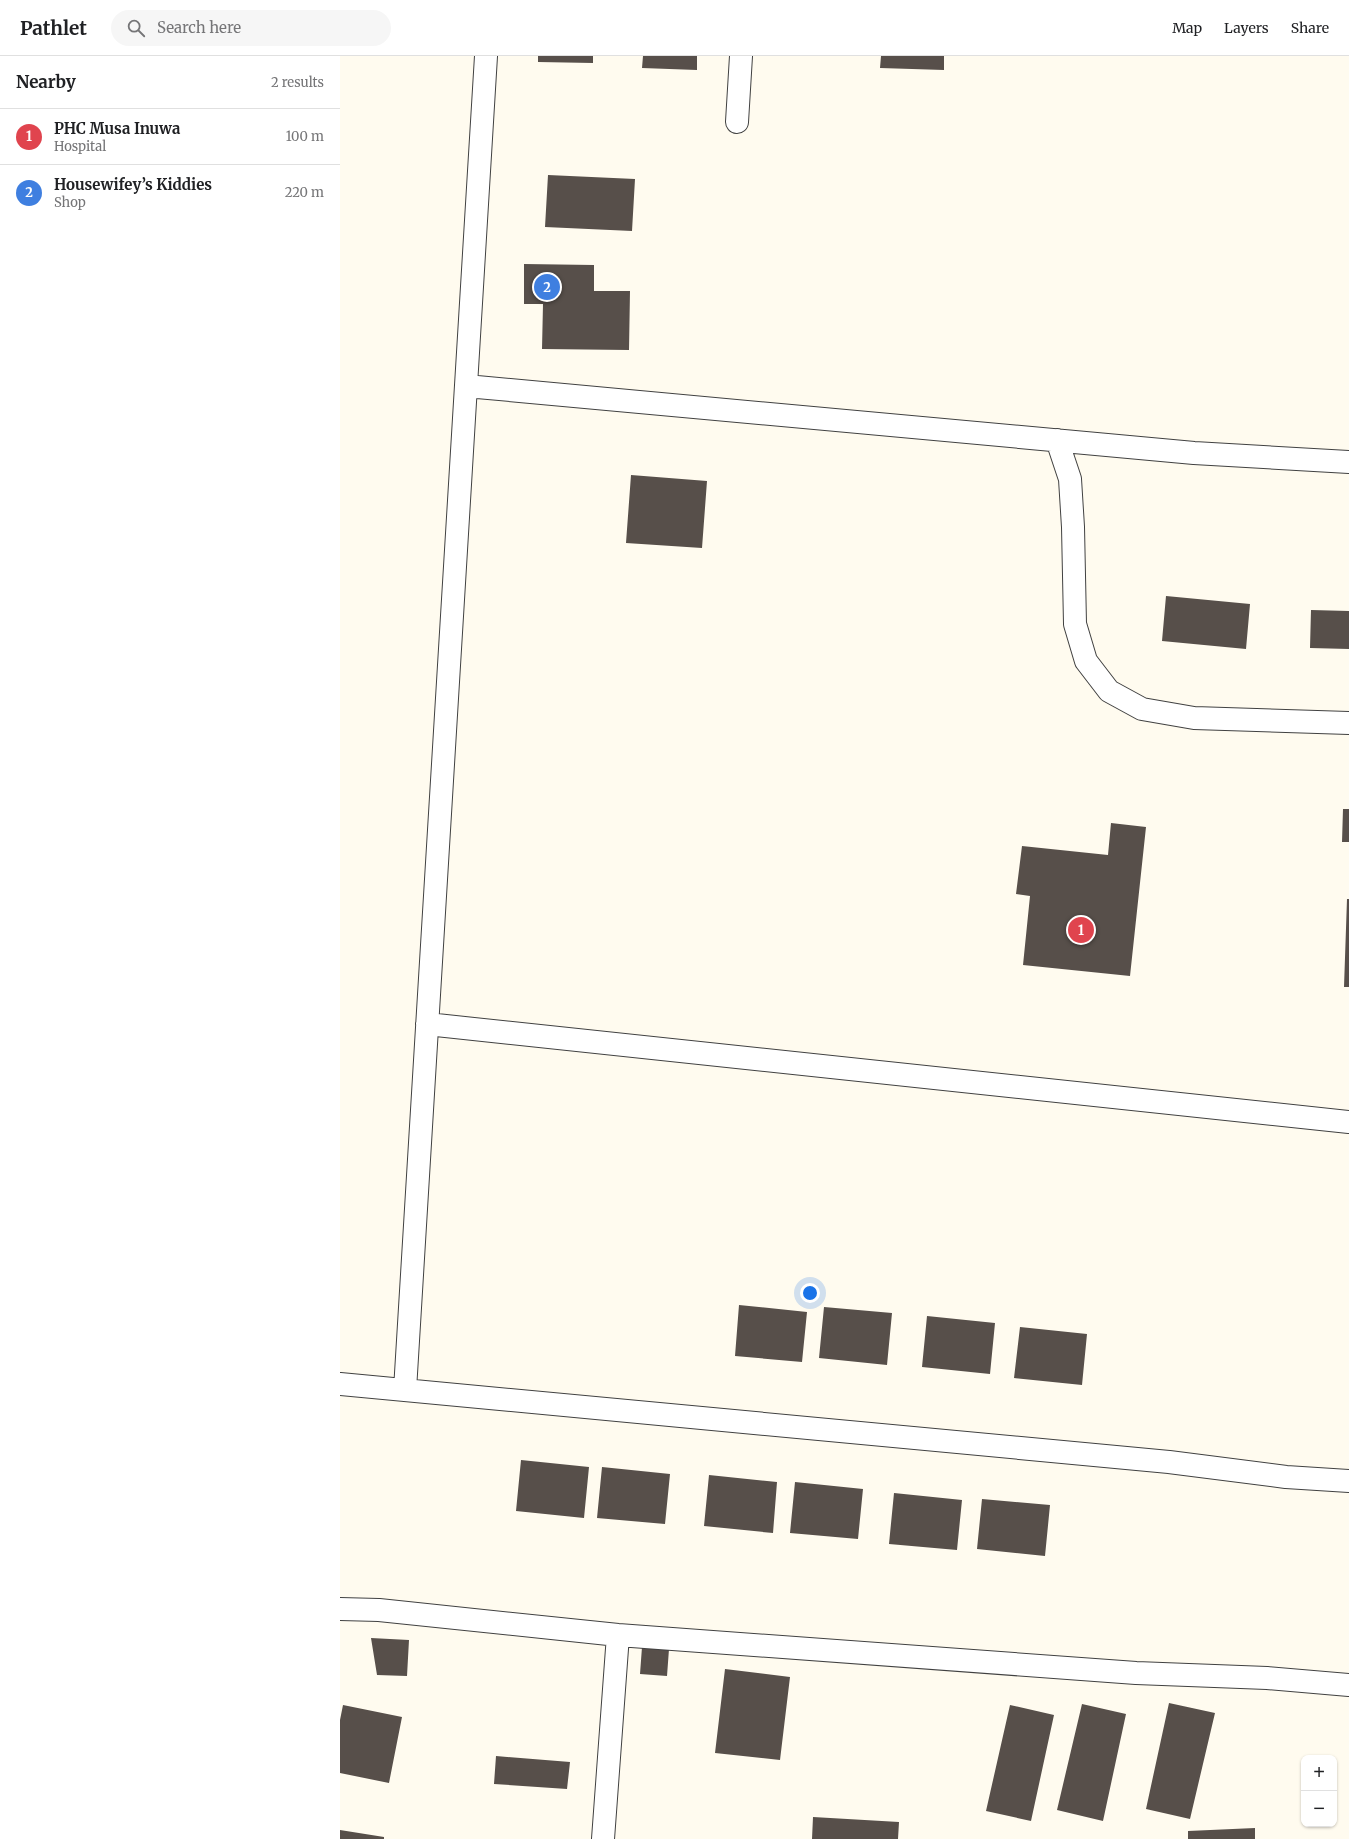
<!DOCTYPE html>
<html lang="en">
<head>
<meta charset="utf-8">
<style>
	body { margin:0; font-family:Merriweather,serif; background:#f6f6f6; color:#202124 }
	.controls { position:absolute; right:12px; bottom:12px; display:grid; overflow:hidden; border-radius:8px; box-shadow:0 1px 3px #0004 }
	.controls button { width:36px; height:36px; display:grid; place-items:center; padding:0; border:0; border-bottom:1px solid #e0e0e0; background:#fff; color:#202124; font:20px sans-serif }
	.you { position:absolute; left:470px; top:1237px; width:14px; height:14px; margin:-10px; border:3px solid #fff; border-radius:50%; background:#1a73e8; box-shadow:0 0 0 6px #1a73e833 }
	.badge { display:grid; place-items:center; width:26px; height:26px; border-radius:50%; background:#0f766e; color:#fff; font-size:13px; font-weight:700 }
	.pin { position:absolute; translate:-50% -50%; border:2px solid #fff; box-shadow:0 1px 4px #0006 }
	.list { margin:0; padding:0; list-style:none }
	h2 { display:flex; justify-content:space-between; align-items:center; height:52px; margin:0; padding:0 16px; font-size:17px }
	h2 small { font-size:13px; font-weight:400; color:#757577 }
	.list li { display:grid; grid-template-columns:26px 1fr auto; gap:12px; align-items:center; box-sizing:border-box; height:56px; padding:0 16px; border-top:1px solid #e0e0e0 }
	.list b { display:block; font-size:15px; white-space:nowrap }
	.list p { margin:0; font-size:13px; white-space:nowrap; color:#757577 }
	.list em { font-size:13px; font-style:normal; color:#757577 }
	.icon { flex:none; width:22px; height:22px; fill:none; stroke:currentColor; stroke-width:2; stroke-linecap:round; stroke-linejoin:round }
	.map { position:relative; flex:none; width:1009px; height:1783px; overflow:hidden }
	header { display:flex; align-items:center; gap:24px; box-sizing:border-box; height:56px; padding:0 20px; background:#fff; border-bottom:1px solid #e0e0e0 }
	header strong { font-size:19px }
	nav { display:flex; gap:22px; margin-inline-start:auto; font-size:14px }
	.search { width:280px; height:36px; background:#f6f6f6; display:flex; align-items:center; gap:10px; box-sizing:border-box; padding:0 14px; border-radius:22px; color:#757577; font-size:15px }
	main { display:flex }
	aside { flex:1; background:#fff }
	.map>svg:first-child { display:block }
	.building { fill:#574f4a }
	.lines { fill:none; stroke-linecap:round; stroke-linejoin:round }
	.minor-casing { stroke:#414141; stroke-width:24 }
	.minor { stroke:#fff; stroke-width:22 }
</style>
</head>
<body>
<header>
<strong>Pathlet</strong>
<div class="search"><svg class="icon" aria-label="search" viewBox="0 0 24 24"><circle cx="10" cy="10" r="6"/><path d="M15 15l6 6"/></svg>Search here</div>
<nav><a>Map</a><a>Layers</a><a>Share</a></nav>
</header>
<main>
<aside>
<h2>Nearby<small>2 results</small></h2>
<ul class="list">
<li><span class="badge" style="background:#e0444e">1</span><div><b>PHC Musa Inuwa</b><p>Hospital</p></div><em>100 m</em></li>
<li><span class="badge" style="background:#3f7fe0">2</span><div><b>Housewifey’s Kiddies</b><p>Shop</p></div><em>220 m</em></li>
</ul>
</aside>
<div class="map">
<svg width="1009" height="1783" viewBox="0 0 1009 1783">
	<rect width="100%" height="100%" fill="#fffbef"/>
	<path class="building" d="M198 0H253V7L198 6Z
		M303 0H357V14L302 12Z
		M541 0H604V14L540 12Z
		M208 119 295 123 292 175 205 171Z
		M184 208 254 209V235H290L289 294 202 293 203 248H184Z
		M291 419 367 425 362 492 286 487Z
		M826 540 910 548 906 593 822 585Z
		M971 554 1009 555V593L970 592Z
		M1003 753H1009V786H1002Z
		M771 767 806 771 790 920 683 909 690 840 676 838 682 790 768 799Z
		M1007 843H1009V931H1004Z
		M399 1249 467 1256 462 1306 395 1300Z
		M484 1251 552 1257 547 1309 479 1302Z
		M587 1260 655 1267 650 1318 582 1311Z
		M680 1271 747 1278 742 1329 674 1322Z
		M181 1404 249 1411 244 1462 176 1455Z
		M262 1411 330 1418 325 1468 257 1462Z
		M369 1419 437 1426 433 1477 364 1470Z
		M455 1426 523 1433 518 1483 450 1477Z
		M554 1437 622 1444 617 1494 549 1488Z
		M642 1443 710 1449 705 1500 637 1493Z
		M31 1582 69 1584 67 1620 37 1619Z
		M302 1591 329 1593 327 1620 300 1618Z
		M385 1613 450 1621 440 1704 375 1697Z
		M829 1647 875 1657 850 1763 806 1753Z
		M742 1648 786 1658 763 1765 717 1754Z
		M3 1649 62 1661 49 1727 0 1717V1664Z
		M670 1649 714 1659 691 1765 646 1755Z
		M156 1700 230 1706 227 1733 154 1728Z
		M473 1761 559 1766 558 1783H472Z
		M915 1772V1783H848V1775Z
		M0 1774 44 1781V1783H0Z"/>
	<g class="lines">
		<g class="minor-casing">
			<path id="minor" d="M397 66 401 0
				M126 330 854 397 1009 406
				M717 384 730 423 733 471 735 568 746 605 769 635 802 653 854 662 1009 667
				M87 968 1009 1066
				M0 1328 829 1406 946 1421 1009 1425
				M65 1334 146 0
				M0 1553 39 1554 278 1579 796 1617 927 1622 1009 1629
				M263 1783 278 1579"/>
		</g>
		<use href="#minor" class="minor"/>
	</g>
</svg>
<div class="controls">
<button>+</button>
<button>−</button>
</div>
<div class="you"></div>
<div class="pin badge" style="left:741px;top:874px;background:#e0444e">1</div>
<div class="pin badge" style="left:207px;top:231px;background:#3f7fe0">2</div>
</div>
</main>
</body>
</html>
